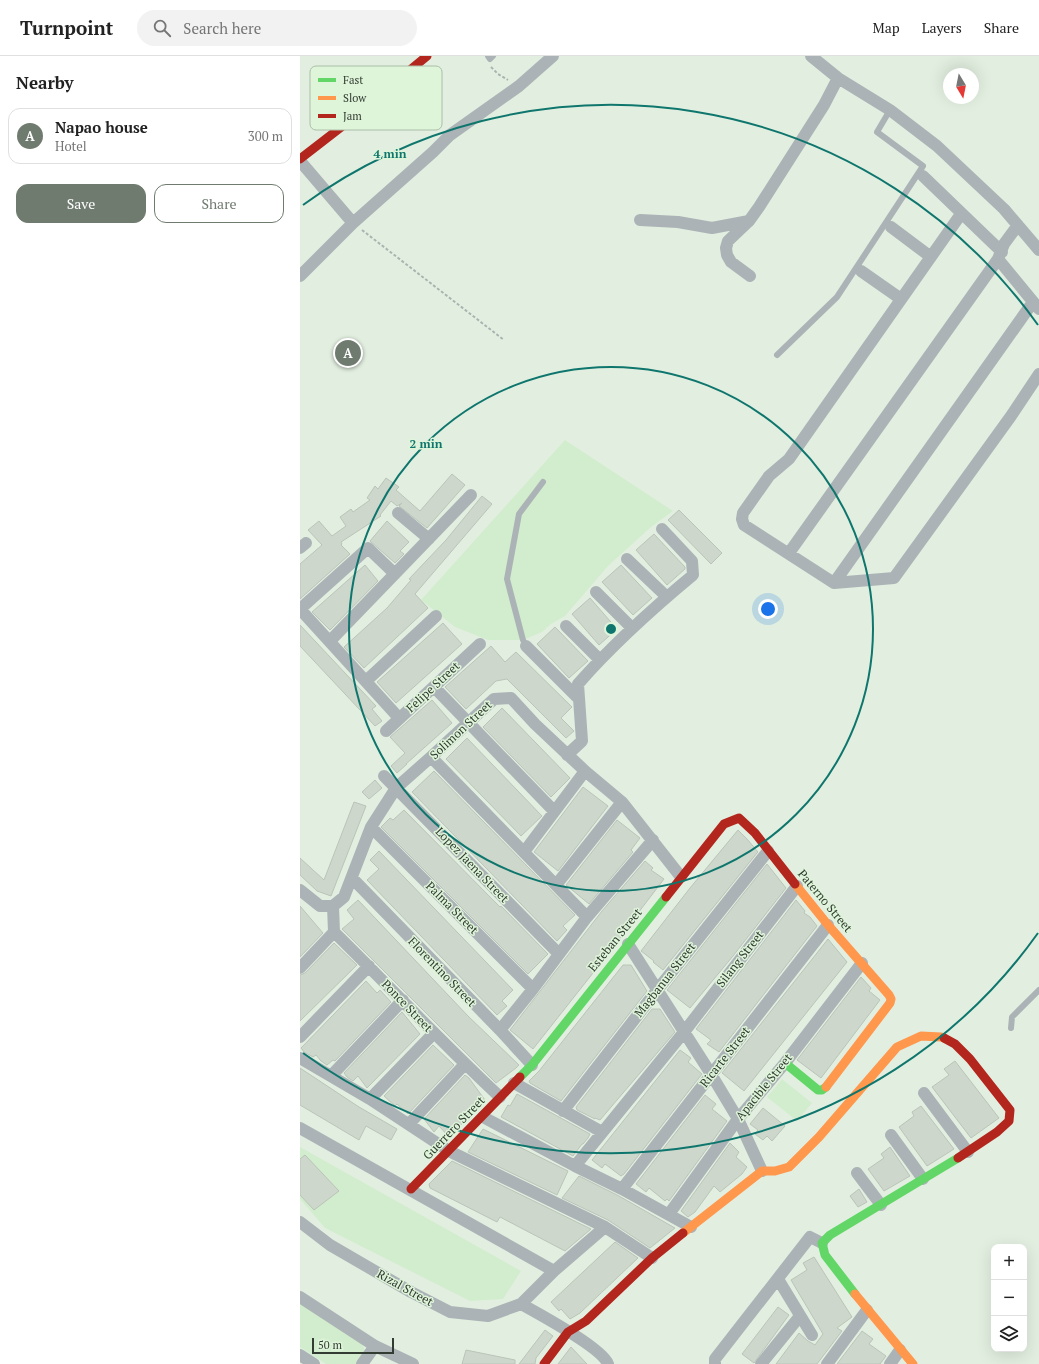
<!DOCTYPE html>
<html lang="en">
<head>
<meta charset="utf-8">
<style>
	body { margin:0; font-family:"PT Serif",serif; background:#f2f2f2; color:#222 }
	.controls { position:absolute; right:12px; bottom:12px; display:grid; overflow:hidden; border-radius:8px; box-shadow:0 4px 16px #0002 }
	.controls button { width:36px; height:36px; display:grid; place-items:center; padding:0; border:0; border-bottom:1px solid #e0e0e0; background:#fff; color:#222; font:20px sans-serif }
	.compass { position:absolute; left:643px; top:12px; width:36px; height:36px; border-radius:50%; background:#fff; box-shadow:0 4px 16px #0002; rotate:170deg }
	.scale { position:absolute; left:12px; bottom:10px; width:82px; box-sizing:border-box; padding-left:4px; border:2px solid #333c32; border-top:0; font-size:11px; line-height:14px; white-space:nowrap; color:#333c32; -webkit-text-stroke:3px #def5da; paint-order:stroke }
	.you { position:absolute; left:468px; top:553px; width:14px; height:14px; margin:-10px; border:3px solid #fff; border-radius:50%; background:#1a73e8; box-shadow:0 0 0 6px #1a73e833 }
	.badge { display:grid; place-items:center; width:26px; height:26px; border-radius:50%; background:#707b6f; color:#fff; font-size:13px; font-weight:700 }
	.pin { position:absolute; translate:-50% -50%; border:2px solid #fff; box-shadow:0 1px 4px #0006 }
	.list { margin:0; padding:0; list-style:none }
	h2 { display:flex; justify-content:space-between; align-items:center; height:52px; margin:0; padding:0 16px; font-size:17px }
	h2 small { font-size:13px; font-weight:400; color:#767676 }
	.list li { display:grid; grid-template-columns:26px 1fr auto; gap:12px; align-items:center; box-sizing:border-box; height:56px; margin:0 8px 8px; padding:0 8px; border:1px solid #e0e0e0; border-radius:12px }
	.list b { display:block; font-size:15px; white-space:nowrap }
	.list p { margin:0; font-size:13px; white-space:nowrap; color:#767676 }
	.list em { font-size:13px; font-style:normal; color:#767676 }
	.actions { display:flex; gap:8px; padding:12px 16px }
	.actions a { flex:1; padding:9px 0; border:1px solid #707b6f; border-radius:12px; text-align:center; font-size:14px; color:#707b6f }
	.actions .main { background:#707b6f; color:#fff }
	.icon { flex:none; width:22px; height:22px; fill:none; stroke:currentColor; stroke-width:2; stroke-linecap:round; stroke-linejoin:round }
	.map { position:relative; flex:none; width:739px; height:1308px; overflow:hidden }
	header { display:flex; align-items:center; gap:24px; box-sizing:border-box; height:56px; padding:0 20px; background:#fff; border-bottom:1px solid #e0e0e0 }
	header strong { font-size:19px }
	nav { display:flex; gap:22px; margin-inline-start:auto; font-size:14px }
	.search { width:280px; height:36px; background:#f2f2f2; display:flex; align-items:center; gap:10px; box-sizing:border-box; padding:0 14px; border-radius:22px; color:#767676; font-size:15px }
	main { display:flex }
	aside { flex:1; background:#fff }
	.map>svg:first-child { display:block }
	.green { fill:#d2edcd }
	.building { fill:#cdd7cb; stroke:#bac4b8 }
	.lines { fill:none; stroke-linecap:round; stroke-linejoin:round }
	.path { stroke:#abb3b0; stroke-width:2; stroke-dasharray:3 2; stroke-linecap:butt }
	.lane { stroke:#acb3b6; stroke-width:6 }
	.street { stroke:#acb3b6; stroke-width:12 }
	.fast { stroke:#63d668; stroke-width:9 }
	.slow { stroke:#ff974d; stroke-width:9 }
	.jam { stroke:#b3261e; stroke-width:9 }
	.ring { fill:none; stroke:#0f766e; stroke-width:2 }
	.labels { text-anchor:middle; stroke-width:3; stroke-linejoin:round; paint-order:stroke }
	.street-label { font-size:12px; fill:#333c32; stroke:#def5da }
	.key { fill:#def5da; stroke:#abbea8; stroke-width:1 }
	.key-label { font-size:11px; fill:#333c32 }
	.centre { fill:#0f766e; stroke:#def5da; stroke-width:2 }
	.ring-label { font-size:12px; text-anchor:middle; font-weight:bold; fill:#0f766e; stroke:#def5da; stroke-width:3; stroke-linejoin:round; paint-order:stroke }
</style>
</head>
<body>
<header>
<strong>Turnpoint</strong>
<div class="search"><svg class="icon" aria-label="search" viewBox="0 0 24 24"><circle cx="10" cy="10" r="6"/><path d="M15 15l6 6"/></svg>Search here</div>
<nav><a>Map</a><a>Layers</a><a>Share</a></nav>
</header>
<main>
<aside>
<h2>Nearby<small></small></h2>
<ul class="list">
<li><span class="badge">A</span><div><b>Napao house</b><p>Hotel</p></div><em>300 m</em></li>
</ul>
<div class="actions"><a class="main">Save</a><a>Share</a></div>
</aside>
<div class="map">
<svg width="739" height="1308" viewBox="0 0 739 1308">
	<rect width="100%" height="100%" fill="#e2efe0"/>
	<path class="green" d="M265 384 373 455 351 471 308 510 265 560 251 568 242 576 223 584H188L155 571 121 544Z
		M482 1023 512 1047 497 1065 467 1041Z
		M0 1091 221 1215 203 1243 170 1245 25 1172 0 1143Z
		M0 1244 61 1285 64 1292 65 1299 56 1308H26L0 1291Z"/>
	<path class="building" d="M152 418 165 429 127 472 99 450 102 447 97 450 91 445 80 459 81 460 41 486 42 488 41 489 50 498 0 543V508L22 489 8 474 19 465 32 480 46 470 40 461 51 453 53 456 70 444 67 442 75 430 78 433 86 422 99 431 96 434 120 455Z
		M182 440 192 448 115 538 128 552 64 612 44 591 87 552 111 524 109 523 146 484Z
		M379 454 422 497 411 508 368 464Z
		M87 465 109 486 100 495 104 498 95 507 70 485Z
		M354 478 385 511V513L367 529 336 494Z
		M65 509 78 525 30 574 12 556Z
		M321 509 352 542 333 559 302 526Z
		M290 542 317 573 299 589 272 558Z
		M143 567 162 588 96 647 77 626Z
		M0 569 76 650 72 653 82 665 75 670 0 590Z
		M255 571 288 605 269 622 237 588Z
		M191 590 205 606 216 596 272 651 261 662 274 675 266 682 207 623 196 625 166 653 145 631Z
		M132 644 152 667 106 708H107L97 717 91 710 105 697 90 681Z
		M202 652 270 722 251 741 183 671Z
		M167 682 242 760 221 780 146 703Z
		M134 715 275 859 263 870 267 874 257 885 112 736Z
		M75 724 82 732 69 743 62 736Z
		M283 731 308 750 258 815 234 796Z
		M54 746 66 750 31 840 17 835 0 819V802L24 824Z
		M104 754 200 851 201 850 248 898 228 918 81 771 90 762 93 764Z
		M317 764 340 782 331 794 333 796 289 848 266 829Z
		M438 774 447 783 458 796 457 797 363 914 353 906 354 905 341 895 390 832Z
		M79 795 213 934 202 945 207 950 197 959 67 824 79 813 70 804Z
		M345 805 353 812 351 814 364 823 322 878 323 879 233 993 210 974 302 855Z
		M467 808 486 832 433 900 390 952 367 934Z
		M58 844 168 960 219 1009 216 1012 196 1027 42 873 54 863 47 854Z
		M496 844 505 855 504 857 510 861 517 870 419 996 407 988 411 984 396 973Z
		M0 850 23 877 0 901Z
		M528 883 547 906 444 1035 422 1017Z
		M34 887 57 909 0 965V919L5 917Z
		M323 909H331L347 935 261 1045 230 1027 229 1025 239 1015Z
		M561 921 571 932 569 935 580 944 521 1022 497 1004Z
		M66 925 77 937 80 934 91 946 35 1005 33 1004 27 1009 21 1005 16 999 13 1001 4 996 1 992Z
		M352 953H360L375 976 300 1064 295 1062V1063L277 1054 276 1051Z
		M102 956 120 978 67 1032 58 1020 53 1025 47 1021 44 1017Z
		M133 989 154 1009 108 1058 97 1048 95 1050 84 1040Z
		M380 994 391 1002 388 1006 402 1018 324 1118 321 1120 305 1108 302 1112 292 1104Z
		M655 1005 699 1062 671 1082 632 1031 649 1019 644 1013Z
		M0 1012 59 1051 97 1073 91 1084 66 1070 59 1084 0 1049Z
		M165 1019 169 1022 185 1044 149 1081 139 1070 134 1076 124 1063Z
		M217 1038 290 1078 288 1082 283 1088H282L273 1100 201 1061 208 1049 210 1050Z
		M405 1039 416 1048 412 1053 427 1065 369 1145 367 1143 365 1145 349 1132 346 1136 336 1128Z
		M621 1050 654 1093 627 1110 599 1071 614 1060 612 1056Z
		M463 1052 485 1070 472 1085 467 1080 463 1084 455 1078 458 1074 450 1068Z
		M183 1073 268 1115 257 1139 168 1096Z
		M430 1087 439 1096 436 1101 447 1111 442 1118 420 1136 414 1130 395 1156 388 1161 381 1155Z
		M590 1091 610 1120 584 1135 568 1113 584 1102 581 1098Z
		M5 1099 39 1135 14 1154 0 1139V1103Z
		M152 1105 291 1173 265 1195 200 1161 197 1166 130 1132 129 1128Z
		M279 1120 319 1140 375 1172 350 1192 308 1164 262 1142Z
		M559 1133 567 1146 558 1151 550 1140Z
		M315 1186 338 1202 280 1257 270 1263 261 1253 259 1255 251 1246Z
		M514 1201 552 1261 537 1272 542 1275 517 1308H476L499 1277 508 1285 515 1289 523 1278 491 1224 507 1214 503 1207Z
		M478 1251 489 1259 454 1307 442 1298Z
		M245 1274 253 1280 236 1302 235 1308H219Z
		M562 1275 573 1283 569 1288 586 1300 580 1308H537Z
		M271 1291 287 1308H258Z
		M166 1294 215 1304V1308H162Z"/>
	<g class="lines">
		<path class="path" d="M191 11 198 18 208 24
			M62 174 204 284"/>
		<path class="lane" d="M188 0 190 3 193 0
			M477 299 537 241 623 110 577 76 590 54
			M226 590 223 584 207 523 219 458 243 426
			M711 972 712 961 739 934"/>
		<path class="street" d="M511 0 538 22 590 54 637 90 704 153 739 194
			M0 105 53 167
			M623 120 702 196
			M661 158 489 403 469 420 443 457 442 463 444 469 534 527 594 522 711 360 739 318
			M340 164 378 166 412 172 449 165
			M591 171 631 201
			M698 203 739 253
			M561 215 601 243
			M0 220 53 167 133 96 150 79 219 30 253 0
			M450 220 431 206 427 199 426 192 428 185 449 165 459 151 524 49 538 22
			M98 457 129 483
			M0 492 6 487
			M489 497 698 203 704 188 718 169
			M327 503 367 541
			M534 527 733 246
			M296 536 332 572
			M0 553 99 662
			M0 553 68 492 95 518
			M266 570 299 603
			M30 585 171 439
			M226 590 279 643
			M66 625 136 560
			M134 631 254 755
			M86 675 180 588
			M267 699 282 685 278 628C313 588 352 553 393 519L392 505 362 473
			M131 701 287 861
			M84 720 259 898
			M71 771 233 933
			M224 796 285 715
			M52 822 200 974 232 1009
			M256 829 322 746
			M0 834 20 850H33L44 841 71 771 96 732 131 701 194 643 211 642 235 668 285 715 322 746 381 821
			M33 850 34 876C90 931 143 988 200 1041
			M328 888 411 1018 438 1063 462 1115
			M0 912 34 876
			M200 974 233 933 287 861 353 784
			M0 981 69 910
			M0 1002 70 1043 149 1095 305 1171 352 1202
			M31 1020 103 944
			M214 1027 302 1076
			M624 1037 668 1096
			M70 1043 134 977
			M263 1055 358 933 468 795
			M183 1061 275 1110 322 1133 391 1171
			M109 1068 165 1008
			M0 1072 254 1215
			M591 1079 623 1123
			M275 1110 384 976 497 830
			M557 1117 581 1149
			M322 1133 528 869
			M369 1158 438 1063 485 1007 562 907
			M0 1166 30 1189 111 1236 150 1256 188 1260 221 1248 254 1215 305 1171
			M478 1223 512 1279
			M0 1241 75 1290 113 1308
			M221 1248C239 1258 302 1292 308 1308
			M0 1299 14 1308
			M62 1308 75 1290
			M415 1308V1303L510 1181 522 1187
			M461 1308 500 1260
			M527 1308 567 1254
			M590 1308 600 1294"/>
		<path class="fast" d="M485 1007 518 1034H522L526 1031
			M220 1021 232 1009 366 841
			M555 1238 525 1199 522 1187 530 1179 658 1102"/>
		<path class="slow" d="M495 828 528 869 589 939 591 943 590 947 526 1031
			M383 1177 462 1115H475L489 1111 519 1081 597 991 621 980 641 981 644 982
			M555 1238 613 1308"/>
		<path class="jam" d="M0 103 40 72 127 0
			M366 841 424 768 439 762 455 777 495 828
			M644 982 655 988 670 1003 710 1054 709 1065 697 1076 658 1102
			M111 1133 220 1021
			M244 1308 268 1276 286 1265 352 1202 383 1177"/>
	</g>
	<g class="ring">
		<circle cx="311" cy="573" r="262"/>
		<path d="M738 877A524 524 0 0 1 3 997M3 149A524 524 0 0 1 738 269"/>
	</g>
	<g class="labels">
		<g class="street-label">
			<text transform="translate(133 631) rotate(-43)" y="4">Felipe Street</text>
			<text transform="translate(161 674) rotate(-43)" y="4">Solimon Street</text>
			<text transform="translate(172 809) rotate(46)" y="4">Lopez Jaena Street</text>
			<text transform="translate(525 845) rotate(50)" y="4">Paterno Street</text>
			<text transform="translate(152 852) rotate(45)" y="4">Palma Street</text>
			<text transform="translate(315 884) rotate(-51)" y="4">Esteban Street</text>
			<text transform="translate(440 903) rotate(-52)" y="4">Silang Street</text>
			<text transform="translate(142 916) rotate(46)" y="4">Florentino Street</text>
			<text transform="translate(365 924) rotate(-52)" y="4">Magbanua Street</text>
			<text transform="translate(107 950) rotate(46)" y="4">Ponce Street</text>
			<text transform="translate(425 1001) rotate(-52)" y="4">Ricarte Street</text>
			<text transform="translate(464 1031) rotate(-51)" y="4">Apacible Street</text>
			<text transform="translate(154 1072) rotate(-46)" y="4">Guerrero Street</text>
			<text transform="translate(105 1232) rotate(29)" y="4">Rizal Street</text>
		</g>
	</g>
	<rect x="10" y="10" width="132" height="64" rx="6" class="key"/>
	<rect x="18" y="22" width="18" height="4" fill="#63d668"/>
	<rect x="18" y="40" width="18" height="4" fill="#ff974d"/>
	<rect x="18" y="58" width="18" height="4" fill="#b3261e"/>
	<g class="key-label">
		<text x="43" y="28">Fast</text>
		<text x="43" y="46">Slow</text>
		<text x="43" y="64">Jam</text>
	</g>
	<circle cx="311" cy="573" r="6" class="centre"/>
	<g class="ring-label">
		<text x="90" y="102">4 min</text>
		<text x="126" y="392">2 min</text>
	</g>
</svg>
<div class="controls">
<button>+</button>
<button>−</button>
<button><svg class="icon" aria-label="layers" viewBox="0 0 24 24"><path d="M12 4l9 5-9 5-9-5zM3 14l9 5 9-5"/></svg></button>
</div>
<svg class="compass" viewBox="-18 -18 36 36"><path d="M0-13l5 13h-10z" fill="#e53935"/><path d="M0 13l5-13h-10z" fill="#767676"/></svg>
<div class="scale">50 m</div>
<div class="you"></div>
<div class="pin badge" style="left:48px;top:297px">A</div>
</div>
</main>
</body>
</html>
